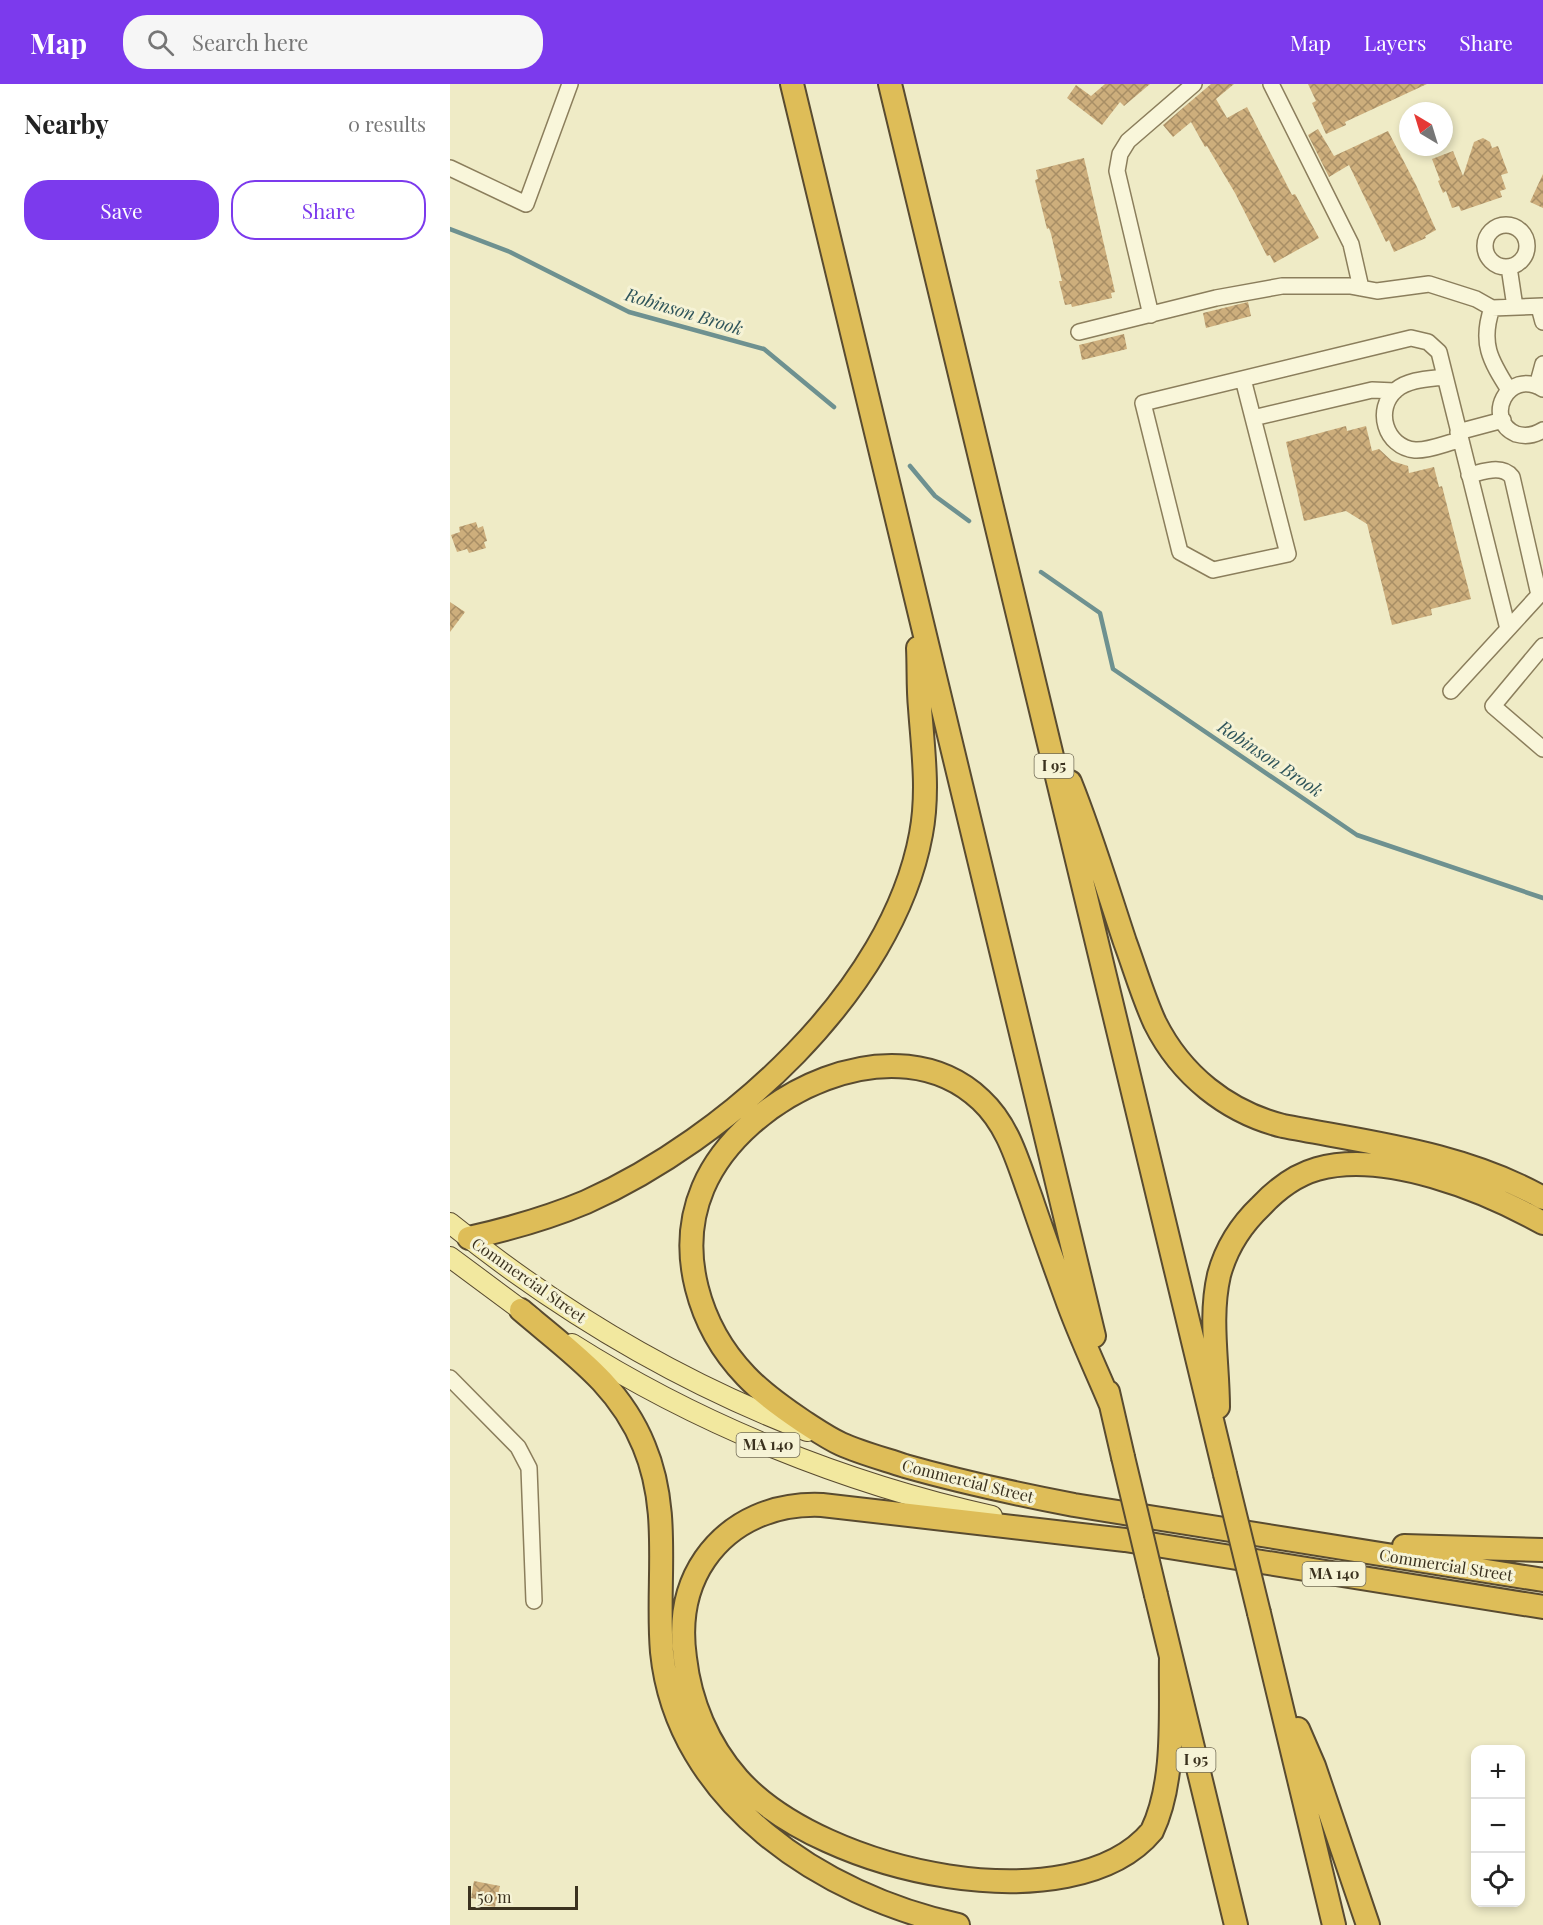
<!DOCTYPE html>
<html lang="en">
<head>
<meta charset="utf-8">
<style>
	body { margin:0; font-family:"Playfair Display",serif; background:#f6f6f6; color:#222 }
	.controls { position:absolute; right:18px; bottom:18px; display:grid; overflow:hidden; border-radius:12px; box-shadow:0 3px 9px #0003 }
	.controls button { width:54px; height:54px; display:grid; place-items:center; padding:0; border:0; border-bottom:2px solid #e0e0e0; background:#fff; color:#222; font:30px sans-serif }
	.compass { position:absolute; left:949px; top:18px; width:54px; height:54px; border-radius:50%; background:#fff; box-shadow:0 3px 9px #0003; rotate:322deg }
	.scale { position:absolute; left:18px; bottom:15px; width:110px; box-sizing:border-box; padding-left:6px; border:3px solid #3b321f; border-top:0; font-size:16px; line-height:21px; white-space:nowrap; color:#3b321f; -webkit-text-stroke:4px #f6f3d6; paint-order:stroke }
	.list { margin:0; padding:0; list-style:none }
	h2 { display:flex; justify-content:space-between; align-items:center; height:78px; margin:0; padding:0 24px; font-size:26px }
	h2 small { font-size:20px; font-weight:400; color:#767676 }
	.actions { display:flex; gap:12px; padding:18px 24px }
	.actions a { flex:1; padding:14px 0; border:2px solid #7c3aed; border-radius:24px; text-align:center; font-size:21px; color:#7c3aed }
	.actions .main { background:#7c3aed; color:#fff }
	.icon { flex:none; width:33px; height:33px; fill:none; stroke:currentColor; stroke-width:2; stroke-linecap:round; stroke-linejoin:round }
	.map { position:relative; flex:none; width:1093px; height:1841px; overflow:hidden }
	header { display:flex; align-items:center; gap:36px; box-sizing:border-box; height:84px; padding:0 30px; background:#7c3aed; color:#fff }
	header strong { font-size:28px }
	nav { display:flex; gap:33px; margin-inline-start:auto; font-size:21px }
	.search { width:420px; height:54px; background:#f6f6f6; display:flex; align-items:center; gap:15px; box-sizing:border-box; padding:0 21px; border-radius:24px; color:#767676; font-size:22px }
	main { display:flex }
	aside { flex:1; background:#fff }
	.map>svg:first-child { display:block }
	.lines { fill:none; stroke-linecap:round; stroke-linejoin:round }
	.stream { stroke:#6e9190; stroke-width:4.5 }
	.building { fill:url(#building-cross-hatch) }
	.minor-casing { stroke:#8b7e5c; stroke-width:18 }
	.major-casing { stroke:#594b30; stroke-width:22 }
	.highway-casing { stroke:#594b30; stroke-width:26 }
	.minor { stroke:#f9f6da; stroke-width:15 }
	.major { stroke:#f2e89f; stroke-width:20 }
	.highway { stroke:#debd58; stroke-width:22 }
	.highway-bridge-casing { stroke:#594b30; stroke-width:26; stroke-linecap:butt }
	.highway-bridge { stroke:#debd58; stroke-width:22 }
	.labels { text-anchor:middle; stroke-width:6; stroke-linejoin:round; paint-order:stroke }
	.shield { fill:#f6f3d6; stroke:#736c56; stroke-width:1.5 }
	.shield-label { font-size:15px; font-weight:bold; fill:#3b321f }
	.street-label { font-size:16px; fill:#3b321f; stroke:#f6f3d6 }
	.water-label { font-size:18px; font-style:italic; fill:#2f555b; stroke:#f6f3d6 }
</style>
</head>
<body>
<header>
<strong>Map</strong>
<div class="search"><svg class="icon" aria-label="search" viewBox="0 0 24 24"><circle cx="10" cy="10" r="6"/><path d="M15 15l6 6"/></svg>Search here</div>
<nav><a>Map</a><a>Layers</a><a>Share</a></nav>
</header>
<main>
<aside>
<h2>Nearby<small>0 results</small></h2>
<ul class="list">
</ul>
<div class="actions"><a class="main">Save</a><a>Share</a></div>
</aside>
<div class="map">
<svg width="1093" height="1841" viewBox="0 0 1093 1841">
	<defs>
		<pattern id="building-cross-hatch" width="8" height="8" patternUnits="userSpaceOnUse" patternTransform="scale(1.5)"><rect width="8" height="8" fill="#cdae7c"/><path d="M0 0l8 8M0 8l8-8" fill="none" stroke="#a88e65"/></pattern>
	</defs>
	<rect width="100%" height="100%" fill="#efebc6"/>
	<g class="lines">
		<path class="stream" d="M0 145 60 168 179 228 314 265 384 323
			M460 382 485 412 519 437
			M591 488 650 529 663 585 907 751 1093 814"/>
	</g>
	<path class="building" d="M655 0H700L674 22 670 18 652 41 617 14 626 1 641 12Z
		M761 0H784L766 15 777 34 797 23 842 111 845 110 869 154 824 179 820 171 817 172 785 109 757 62 755 63 741 38 723 53 713 41Z
		M858 0H977L895 38 896 41 876 50 862 19 866 17Z
		M868 45 884 72 938 47 966 101 986 146 975 152 976 154 944 168 939 156 936 158 899 81 879 93 858 51Z
		M1033 54 1040 58 1042 64 1048 62 1058 89 1051 91 1056 105 1050 107 1052 113 1011 127 1009 122 1002 124 996 107 993 109 988 97 990 96 982 75 1003 67 1013 92 1024 58Z
		M634 74 665 208 661 209 662 214 622 223 621 220 615 221 609 197H612L601 150 599 144 597 145 585 96 588 95 586 86Z
		M1093 90V124L1080 118Z
		M798 218 801 232 756 244 753 229Z
		M674 250 677 265 632 276 629 261Z
		M896 342 897 347 916 342 922 367 929 365 942 377 958 382 959 389 984 383 989 403 992 402 1021 515 981 525 982 531 942 541 917 440 896 427 854 437 836 358Z
		M26 438 28 444 33 442 37 457 34 458 36 464 19 469 17 465 7 468 1 451 10 448 9 443Z
		M0 518 15 528 0 548Z
		M24 1797 50 1802 45 1823 33 1821 34 1817 21 1814Z"/>
	<g class="lines">
		<g class="minor-casing">
			<path id="minor" d="M821 0 901 160 911 204
				M0 84 76 120 120 0
				M1035 162a21 21 0 1 1 42 0a21 21 0 1 1-42 0Z
				M1059 183 1065 223
				M1089 223 1093 238
				M1042 224C1030 259 1040 276 1059 306
				M701 231 667 87 670 70 678 57 744 0
				M629 248 766 214 832 202H900L927 207 979 200 1026 215 1042 224 1093 222
				M995 293C979 295 959 295 946 306 924 325 935 363 965 366 979 367 996 359 1010 356
				M793 295 838 470 763 486 730 468 693 319 961 254 978 258 989 268 1058 545 1001 607
				M1087 302 1093 280
				M1093 305C1057 283 1033 336 1066 350 1076 353 1085 351 1093 346
				M803 334 922 306 945 307
				M1008 348 1053 336
				M1019 391C1033 388 1052 380 1062 393L1089 511 1058 545
				M1093 562 1043 622 1093 665
				M0 1294 68 1363 79 1384 84 1517"/>
		</g>
		<g class="major-casing">
			<path id="major" d="M0 1139C108 1226 227 1297 357 1347
				M0 1173 82 1234
				M122 1260C250 1341 394 1399 542 1432"/>
		</g>
		<g class="highway-casing">
			<path id="highway" d="M342 0 644 1252
				M440 0 775 1390
				M620 698C641 750 657 804 675 858 685 885 693 913 705 939 731 991 777 1028 833 1042 921 1059 1013 1069 1093 1114
				M19 1154C59 1145 98 1134 136 1118 277 1055 442 907 471 750 479 708 473 666 470 624 468 604 469 584 468 564
				M71 1226C120 1268 169 1300 194 1362 222 1428 206 1499 212 1568 227 1717 373 1812 508 1841
				M658 1308 673 1373
				M661 1321C646 1285 629 1250 616 1213 604 1180 592 1147 581 1114 568 1079 559 1042 531 1016 447 936 293 1010 253 1104 226 1168 249 1243 296 1292 313 1310 333 1324 354 1338 365 1345 378 1354 391 1360 411 1369 434 1375 455 1382 511 1398 567 1410 624 1421L1093 1496
				M768 1323C768 1280 759 1234 769 1191 776 1165 791 1141 811 1122 826 1106 846 1091 867 1085 935 1066 1034 1106 1093 1139
				M954 1462 1093 1466
				M706 1511 786 1841
				M809 1529 884 1841
				M721 1573C720 1628 726 1697 702 1747 624 1841 374 1791 288 1695 258 1661 240 1618 235 1574 230 1539 235 1504 255 1475 282 1436 326 1419 372 1421L675 1456 1093 1523
				M848 1645 864 1682 918 1841"/>
		</g>
		<use href="#minor" class="minor"/>
		<use href="#major" class="major"/>
		<use href="#highway" class="highway"/>
		<g class="highway-bridge-casing">
			<path id="highway-bridge" d="M673 1373 706 1511
				M775 1390 809 1529"/>
		</g>
		<use href="#highway-bridge" class="highway-bridge"/>
	</g>
	<g class="labels">
		<g class="shield">
			<rect x="584.5" y="670" width="39" height="24" rx="4.5"/>
			<rect x="286.5" y="1349" width="63" height="24" rx="4.5"/>
			<rect x="852.5" y="1478" width="63" height="24" rx="4.5"/>
			<rect x="726.5" y="1664" width="39" height="24" rx="4.5"/>
		</g>
		<g class="shield-label">
			<text x="604" y="687">I 95</text>
			<text x="318" y="1366">MA 140</text>
			<text x="884" y="1495">MA 140</text>
			<text x="746" y="1681">I 95</text>
		</g>
		<g class="street-label">
			<text transform="translate(79 1196) rotate(35)" y="6">Commercial Street</text>
			<text transform="translate(518 1397) rotate(14)" y="6">Commercial Street</text>
			<text transform="translate(996 1481) rotate(9)" y="6">Commercial Street</text>
		</g>
		<g class="water-label">
			<text transform="translate(234 228) rotate(17)" y="6">Robinson Brook</text>
			<text transform="translate(820 675) rotate(34)" y="6">Robinson Brook</text>
		</g>
	</g>
</svg>
<div class="controls">
<button>+</button>
<button>−</button>
<button><svg class="icon" aria-label="locate" viewBox="0 0 24 24"><circle cx="12" cy="12" r="6"/><path d="M12 2v4M12 18v4M2 12h4M18 12h4"/></svg></button>
</div>
<svg class="compass" viewBox="-18 -18 36 36"><path d="M0-13l5 13h-10z" fill="#e53935"/><path d="M0 13l5-13h-10z" fill="#767676"/></svg>
<div class="scale">50 m</div>
</div>
</main>
</body>
</html>
